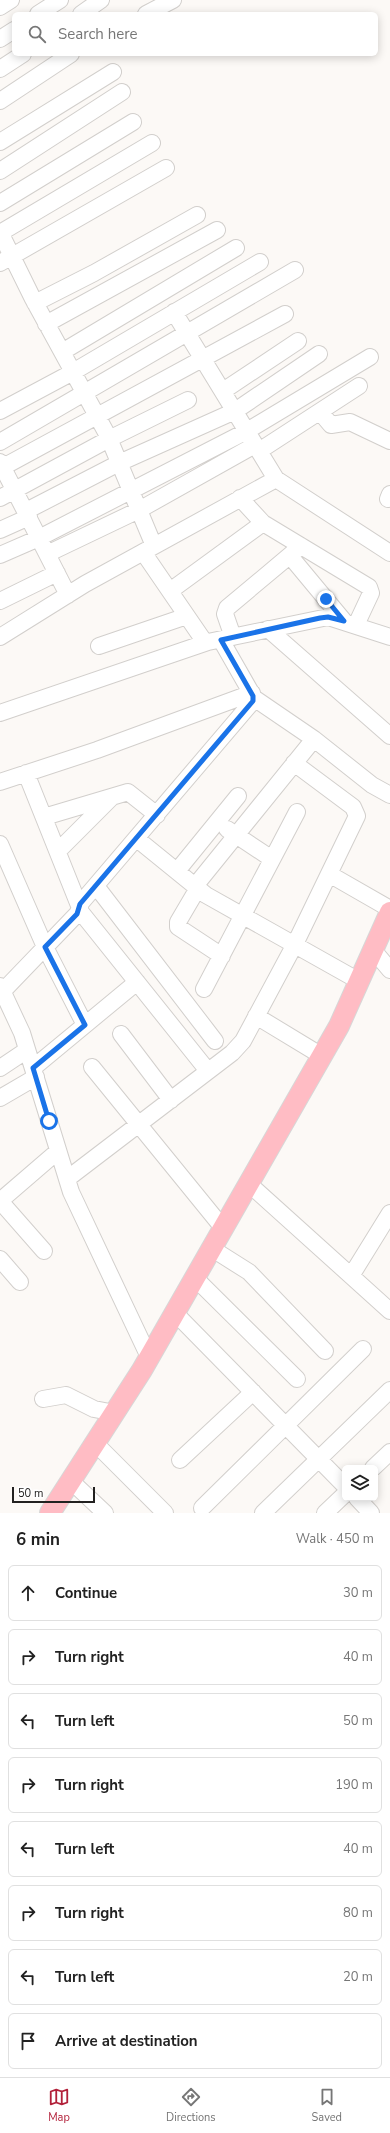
<!DOCTYPE html>
<html lang="en">
<head>
<meta charset="utf-8">
<style>
	body { margin:0; font-family:"Nunito Sans",sans-serif; background:#f6f6f6; color:#222 }
	.controls { position:absolute; right:12px; bottom:12px; display:grid; overflow:hidden; border-radius:6px; box-shadow:0 2px 10px #0003 }
	.controls button { width:36px; height:36px; display:grid; place-items:center; padding:0; border:0; border-bottom:1px solid #e0e0e0; background:#fff; color:#222; font:20px sans-serif }
	.scale { position:absolute; left:12px; bottom:10px; width:83px; box-sizing:border-box; padding-left:4px; border:2px solid #222120; border-top:0; font-size:11px; line-height:14px; white-space:nowrap; color:#222120; -webkit-text-stroke:3px #fff; paint-order:stroke }
	.stop { position:absolute; width:12px; height:12px; margin:-9px; border:3px solid #1a73e8; border-radius:50%; background:#fff }
	.stop.end { background:#1a73e8; border-color:#fff; box-shadow:0 1px 4px #0008 }
	.list { margin:0; padding:0; list-style:none }
	h2 { display:flex; justify-content:space-between; align-items:center; height:52px; margin:0; padding:0 16px; font-size:17px }
	h2 small { font-size:13px; font-weight:400; color:#767676 }
	.list li { display:grid; grid-template-columns:26px 1fr auto; gap:12px; align-items:center; box-sizing:border-box; height:56px; margin:0 8px 8px; padding:0 8px; border:1px solid #e0e0e0; border-radius:6px }
	.list b { display:block; font-size:15px; white-space:nowrap }
	.list em { font-size:13px; font-style:normal; color:#767676 }
	.icon { flex:none; width:22px; height:22px; fill:none; stroke:currentColor; stroke-width:2; stroke-linecap:round; stroke-linejoin:round }
	.map { position:relative; flex:none; width:390px; height:1513px; overflow:hidden }
	.search { position:absolute; background:#fff; box-shadow:0 2px 10px #0003; left:12px; right:12px; top:12px; height:44px; display:flex; align-items:center; gap:10px; box-sizing:border-box; padding:0 14px; border-radius:6px; color:#767676; font-size:15px }
	.sheet { height:564px; background:#fff }
	nav { display:flex; justify-content:space-around; align-items:center; box-sizing:border-box; height:56px; border-top:1px solid #e0e0e0; background:#fff; font-size:11px; color:#767676 }
	nav a { display:grid; justify-items:center; gap:2px }
	nav .on { color:#b22039 }
	.map>svg:first-child { display:block }
	.lines { fill:none; stroke-linecap:round; stroke-linejoin:round }
	.minor-casing { stroke:#d2cfcc; stroke-width:18 }
	.major-casing { stroke:#d7d7d7; stroke-width:22 }
	.minor { stroke:#fff; stroke-width:16 }
	.major { stroke:#ffbcc4; stroke-width:20 }
	.route { stroke:#1a73e8; stroke-width:5 }
</style>
</head>
<body>
<div class="map">
<svg width="390" height="1513" viewBox="0 0 390 1513">
	<rect width="100%" height="100%" fill="#fcf9f6"/>
	<g class="lines">
		<g class="minor-casing">
			<path id="minor" d="M0 7 11 0
				M38 14 60 0
				M81 14 101 0
				M146 14 173 0
				M0 39 14 30
				M0 69 23 54
				M0 101 71 54
				M0 142 113 72
				M0 171 122 92
				M0 203 133 122
				M0 232 33 299 108 436 154 546
				M0 233 152 143
				M0 263 166 168
				M35 303 94 273 197 215
				M174 312 276 479
				M46 324 217 230
				M62 352 236 248
				M223 391 298 341
				M0 411 73 372 260 262
				M320 412 331 425 350 422 390 441
				M0 442 295 270
				M259 451 359 386
				M0 462 68 595
				M3 467 285 314
				M0 498 109 439 188 400
				M240 498 263 523 369 587 371 593 356 625
				M388 499 390 494
				M26 511 119 463 235 411 319 354
				M0 530 29 517
				M143 552 204 641 208 642 328 617 390 637
				M47 554 139 510 255 445
				M0 555 39 538 247 431 370 357
				M290 556 344 621
				M170 591 263 523
				M0 601 57 573
				M268 629 390 736
				M0 637 85 584 276 479 390 553
				M233 637 225 614 227 608 301 546
				M99 646 187 616
				M254 698 314 739 372 785 390 795
				M0 713 208 642
				M0 782 97 750 252 693
				M44 817 128 792 157 815
				M227 829 272 859
				M137 839 206 895 359 981
				M0 844 45 947 85 1025
				M58 851 112 797
				M177 871 238 796
				M329 874 390 909
				M96 886 215 1041
				M195 886 314 739
				M198 888 178 922V927L222 956
				M80 904 253 701V696L221 640
				M80 911 208 1071
				M374 951 390 970
				M0 986 22 1033 71 1192 149 1357
				M204 989 297 812
				M3 991 77 914 80 908 26 773
				M256 1016 322 1056
				M121 1034 171 1100
				M92 1067 223 1228
				M0 1068 27 1050
				M33 1068 137 982
				M0 1098 36 1077
				M67 1179 232 1053 243 1041 295 944 357 816 353 807 294 763
				M248 1183 390 1311
				M0 1201 58 1151
				M0 1201 44 1251
				M211 1248 249 1272 325 1351
				M0 1259 20 1282
				M351 1276 390 1213
				M195 1278 297 1379
				M175 1313 345 1486
				M43 1399 66 1395 94 1409 115 1413
				M95 1443 165 1513
				M180 1460 253 1392
				M373 1468 390 1452
				M71 1481 105 1513
				M357 1498 371 1513
				M202 1508 363 1349
				M263 1513 390 1390
				M325 1513 345 1494"/>
		</g>
		<g class="major-casing">
			<path id="major" d="M50 1513 142 1370 339 1026 390 912"/>
		</g>
		<use href="#minor" class="minor"/>
		<use href="#major" class="major"/>
	</g>
	<g class="lines">
		<path class="route" d="M49 1121 33 1068 85 1025 45 947 77 914 80 904 253 701V696L221 640 320 618 328 617 344 621 326 599"/>
	</g>
</svg>
<div class="controls">
<button><svg class="icon" aria-label="layers" viewBox="0 0 24 24"><path d="M12 4l9 5-9 5-9-5zM3 14l9 5 9-5"/></svg></button>
</div>
<div class="scale">50 m</div>
<div class="stop" style="left:49px;top:1121px"></div>
<div class="stop end" style="left:326px;top:599px"></div>
<div class="search"><svg class="icon" aria-label="search" viewBox="0 0 24 24"><circle cx="10" cy="10" r="6"/><path d="M15 15l6 6"/></svg>Search here</div>
</div>
<section class="sheet">
<h2>6 min<small>Walk · 450 m</small></h2>
<ul class="list">
<li><svg class="icon" aria-label="ahead" viewBox="0 0 24 24"><path d="M12 20V5M6 11l6-6 6 6"/></svg><div><b>Continue</b></div><em>30 m</em></li>
<li><svg class="icon" aria-label="right" viewBox="0 0 24 24"><path d="M7 20v-9h11M14 6l5 5-5 5"/></svg><div><b>Turn right</b></div><em>40 m</em></li>
<li><svg class="icon" aria-label="left" viewBox="0 0 24 24"><path d="M17 20v-9H6M10 6l-5 5 5 5"/></svg><div><b>Turn left</b></div><em>50 m</em></li>
<li><svg class="icon" aria-label="right" viewBox="0 0 24 24"><path d="M7 20v-9h11M14 6l5 5-5 5"/></svg><div><b>Turn right</b></div><em>190 m</em></li>
<li><svg class="icon" aria-label="left" viewBox="0 0 24 24"><path d="M17 20v-9H6M10 6l-5 5 5 5"/></svg><div><b>Turn left</b></div><em>40 m</em></li>
<li><svg class="icon" aria-label="right" viewBox="0 0 24 24"><path d="M7 20v-9h11M14 6l5 5-5 5"/></svg><div><b>Turn right</b></div><em>80 m</em></li>
<li><svg class="icon" aria-label="left" viewBox="0 0 24 24"><path d="M17 20v-9H6M10 6l-5 5 5 5"/></svg><div><b>Turn left</b></div><em>20 m</em></li>
<li><svg class="icon" aria-label="arrive" viewBox="0 0 24 24"><path d="M6 21V4h12l-3 4 3 4H6"/></svg><div><b>Arrive at destination</b></div></li>
</ul>
</section>
<nav>
<a class="on"><svg class="icon" aria-label="map" viewBox="0 0 24 24"><path d="M3 6l6-2 6 2 6-2v14l-6 2-6-2-6 2zM9 4v14M15 6v14"/></svg>Map</a>
<a><svg class="icon" aria-label="directions" viewBox="0 0 24 24"><path d="M12 3l9 9-9 9-9-9zM9 14v-3h6M13 9l2 2-2 2"/></svg>Directions</a>
<a><svg class="icon" aria-label="saved" viewBox="0 0 24 24"><path d="M7 4h10v16l-5-4-5 4z"/></svg>Saved</a>
</nav>
</body>
</html>
